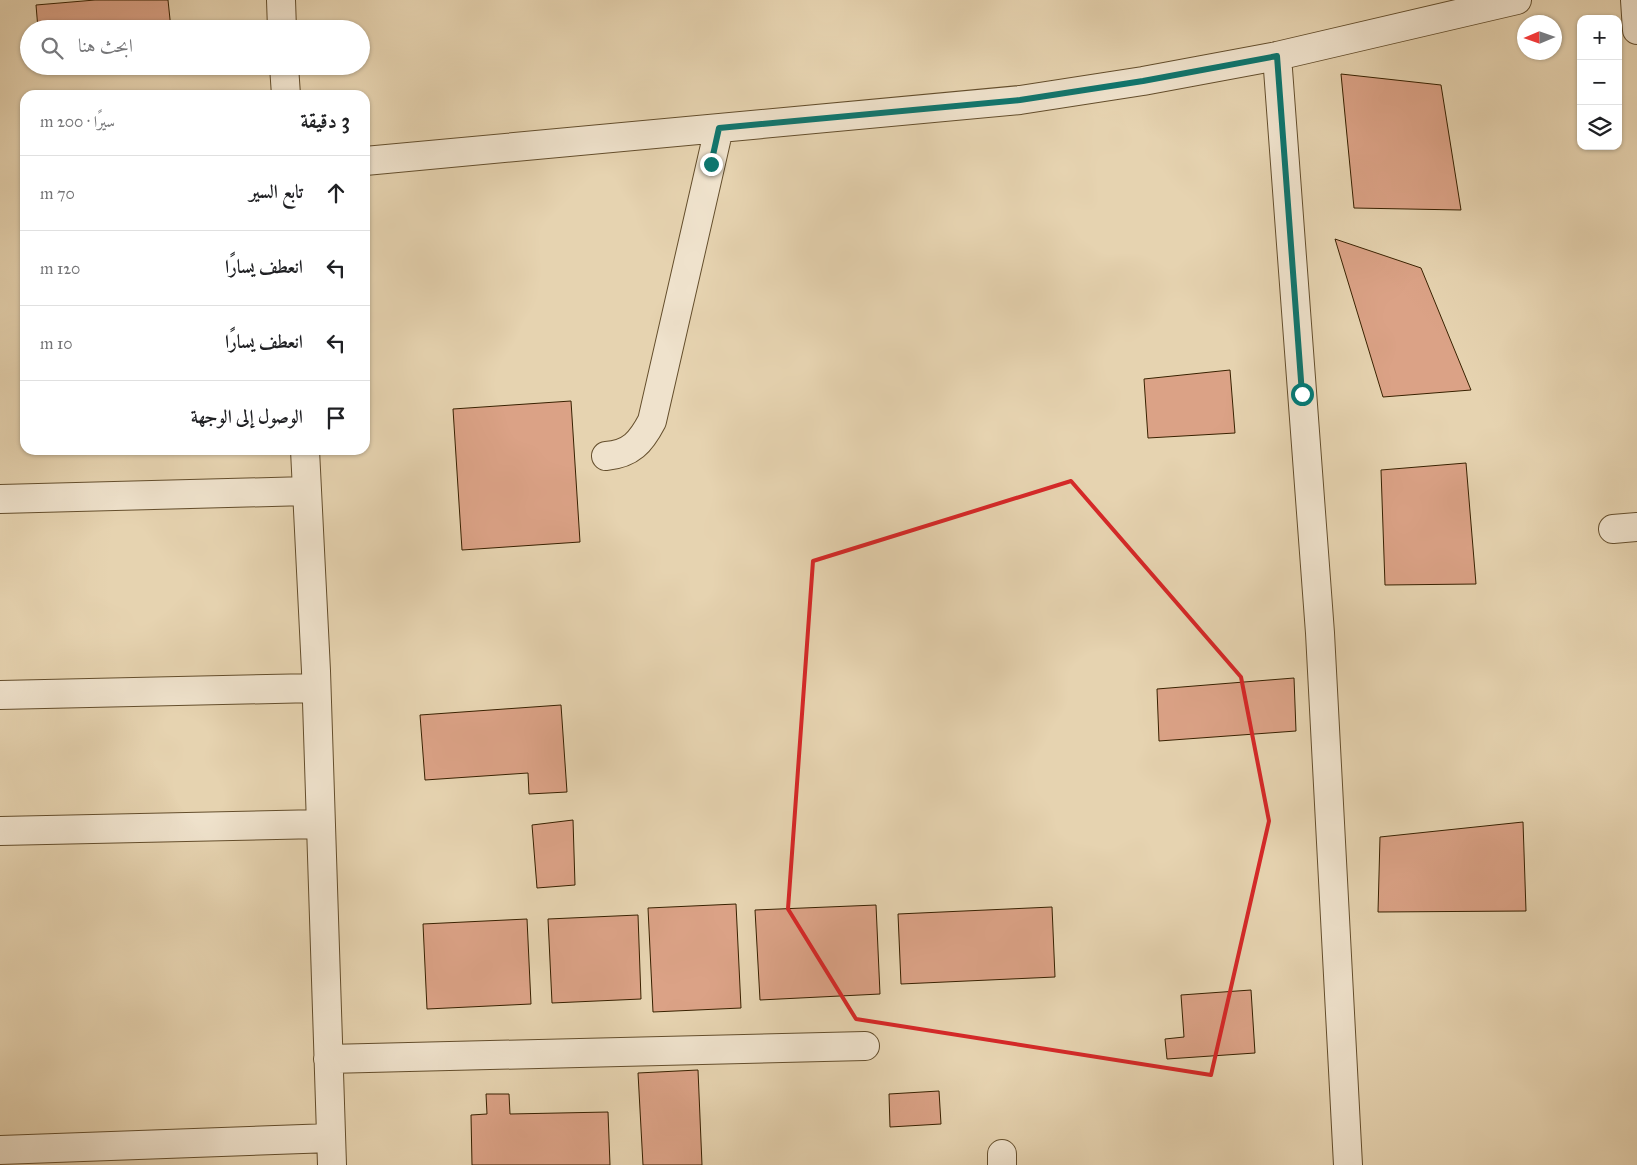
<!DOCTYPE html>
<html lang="ar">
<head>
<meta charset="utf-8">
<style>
	body { margin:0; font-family:"IM FELL Great Primer",Amiri,serif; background:#f2f2f2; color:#202124; direction:rtl }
	.controls { position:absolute; right:15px; top:15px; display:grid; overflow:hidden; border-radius:10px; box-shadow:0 1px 4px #0004 }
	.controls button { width:45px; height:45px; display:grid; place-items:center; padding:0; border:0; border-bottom:1px solid #e0e0e0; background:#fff; color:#202124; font:25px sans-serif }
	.compass { position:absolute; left:1517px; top:15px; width:45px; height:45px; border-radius:50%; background:#fff; box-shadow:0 1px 4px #0004; rotate:268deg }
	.stop { position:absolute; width:15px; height:15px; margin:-11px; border:4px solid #0f766e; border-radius:50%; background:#fff }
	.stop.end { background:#0f766e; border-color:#fff; box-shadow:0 1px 5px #0008 }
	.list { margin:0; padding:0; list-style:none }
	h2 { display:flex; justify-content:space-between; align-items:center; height:65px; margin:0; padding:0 20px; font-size:21px }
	h2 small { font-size:16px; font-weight:400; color:#757577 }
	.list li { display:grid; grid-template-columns:32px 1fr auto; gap:15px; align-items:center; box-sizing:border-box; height:75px; padding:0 20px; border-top:1px solid #e0e0e0 }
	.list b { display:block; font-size:19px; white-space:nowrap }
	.list em { font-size:16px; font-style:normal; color:#757577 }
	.icon { flex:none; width:28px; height:28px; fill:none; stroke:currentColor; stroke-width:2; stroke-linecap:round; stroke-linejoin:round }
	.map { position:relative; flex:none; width:1637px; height:1165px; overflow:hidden; direction:ltr }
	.search { position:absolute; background:#fff; box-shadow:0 1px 4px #0004; left:20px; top:20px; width:350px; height:55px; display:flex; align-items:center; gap:12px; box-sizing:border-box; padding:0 18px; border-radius:28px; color:#757577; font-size:19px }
	.panel { position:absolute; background:#fff; box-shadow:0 1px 4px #0004; left:20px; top:90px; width:350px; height:365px; border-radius:15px; direction:rtl }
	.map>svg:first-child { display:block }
	.building { fill:#dba286; stroke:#382100 }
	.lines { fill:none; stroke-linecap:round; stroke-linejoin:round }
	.minor-casing { stroke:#644e2c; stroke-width:30 }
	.minor { stroke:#efe2cc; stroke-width:28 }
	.route { stroke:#0f766e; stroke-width:6 }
	.marked { fill:none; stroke:#d62828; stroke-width:4; stroke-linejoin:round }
</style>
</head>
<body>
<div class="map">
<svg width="1637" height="1165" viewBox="0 0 1637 1165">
	<rect width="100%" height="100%" fill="#e6d3b0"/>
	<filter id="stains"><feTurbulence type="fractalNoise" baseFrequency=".004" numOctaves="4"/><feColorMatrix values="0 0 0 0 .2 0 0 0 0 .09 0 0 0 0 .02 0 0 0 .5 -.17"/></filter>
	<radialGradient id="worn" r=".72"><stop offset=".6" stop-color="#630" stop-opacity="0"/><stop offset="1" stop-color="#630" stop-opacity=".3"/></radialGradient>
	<path class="building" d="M95 0H168L171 29H38L36 5Z
		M1341 74 1441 85 1461 210 1354 208Z
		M1335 239 1421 268 1471 390 1383 397Z
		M1230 370 1235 433 1148 438 1144 379Z
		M571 401 580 542 462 550 453 409Z
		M1466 463 1476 584 1385 585 1381 470Z
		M1294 678 1296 731 1159 741 1157 689Z
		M561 705 567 792 529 794 528 773 425 780 420 715Z
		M573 820 575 885 537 888 532 825Z
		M1523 822 1526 911 1378 912 1380 837Z
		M736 904 741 1008 653 1012 648 908Z
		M876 905 880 994 760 1000 755 910Z
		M1052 907 1055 977 901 984 898 914Z
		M638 915 641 999 552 1003 548 919Z
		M527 919 531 1004 427 1009 423 924Z
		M1251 990 1255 1053 1167 1059 1165 1039 1184 1037 1181 995Z
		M698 1070 702 1165H643L638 1073Z
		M939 1091 941 1124 890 1127 889 1094Z
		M486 1094H509L510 1114 608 1112 610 1165H472L471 1115 487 1114Z"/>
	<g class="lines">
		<g class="minor-casing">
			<path id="minor" d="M281 0 282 29
				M1635 0 1637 30
				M1277 56 1320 633 1348 1165
				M284 66 286 95
				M365 161 1020 100 1143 81 1277 56 1517 0
				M305 450 316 671 332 1165
				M606 456C631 454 641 442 652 421L719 128
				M0 499 307 491
				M1613 529 1637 527
				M0 695 316 688
				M0 831 321 824
				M328 1059 865 1046
				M0 1150 331 1138
				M1002 1154V1165"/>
		</g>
		<use href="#minor" class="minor"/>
	</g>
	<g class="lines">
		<path class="route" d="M711 164 719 128 1020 100 1143 81 1277 56 1302 394"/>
	</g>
	<path class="marked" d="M1071 481 1241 677 1269 821 1211 1075 856 1019 788 909 813 561Z"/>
	<rect width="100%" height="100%" filter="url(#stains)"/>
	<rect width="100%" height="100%" fill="url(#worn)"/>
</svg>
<div class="controls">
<button>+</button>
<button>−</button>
<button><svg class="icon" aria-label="layers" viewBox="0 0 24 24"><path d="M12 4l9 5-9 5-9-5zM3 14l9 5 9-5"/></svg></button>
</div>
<svg class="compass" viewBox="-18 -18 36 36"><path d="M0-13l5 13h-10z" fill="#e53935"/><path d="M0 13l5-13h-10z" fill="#757577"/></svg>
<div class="stop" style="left:1302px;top:394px"></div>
<div class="stop end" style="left:711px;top:164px"></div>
<div class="search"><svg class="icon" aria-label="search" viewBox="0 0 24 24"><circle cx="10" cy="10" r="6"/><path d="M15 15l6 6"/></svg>ابحث هنا</div>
<section class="panel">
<h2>3 دقيقة<small>سيرًا · 200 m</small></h2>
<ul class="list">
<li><svg class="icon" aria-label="ahead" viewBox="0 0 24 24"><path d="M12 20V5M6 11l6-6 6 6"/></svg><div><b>تابع السير</b></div><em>70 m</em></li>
<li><svg class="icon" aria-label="left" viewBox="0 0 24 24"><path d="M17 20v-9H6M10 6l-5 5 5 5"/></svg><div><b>انعطف يسارًا</b></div><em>120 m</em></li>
<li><svg class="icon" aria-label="left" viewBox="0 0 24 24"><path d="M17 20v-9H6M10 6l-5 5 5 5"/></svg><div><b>انعطف يسارًا</b></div><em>10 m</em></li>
<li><svg class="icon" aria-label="arrive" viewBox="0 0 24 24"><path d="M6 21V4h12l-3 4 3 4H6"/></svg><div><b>الوصول إلى الوجهة</b></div></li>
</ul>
</section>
</div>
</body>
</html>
